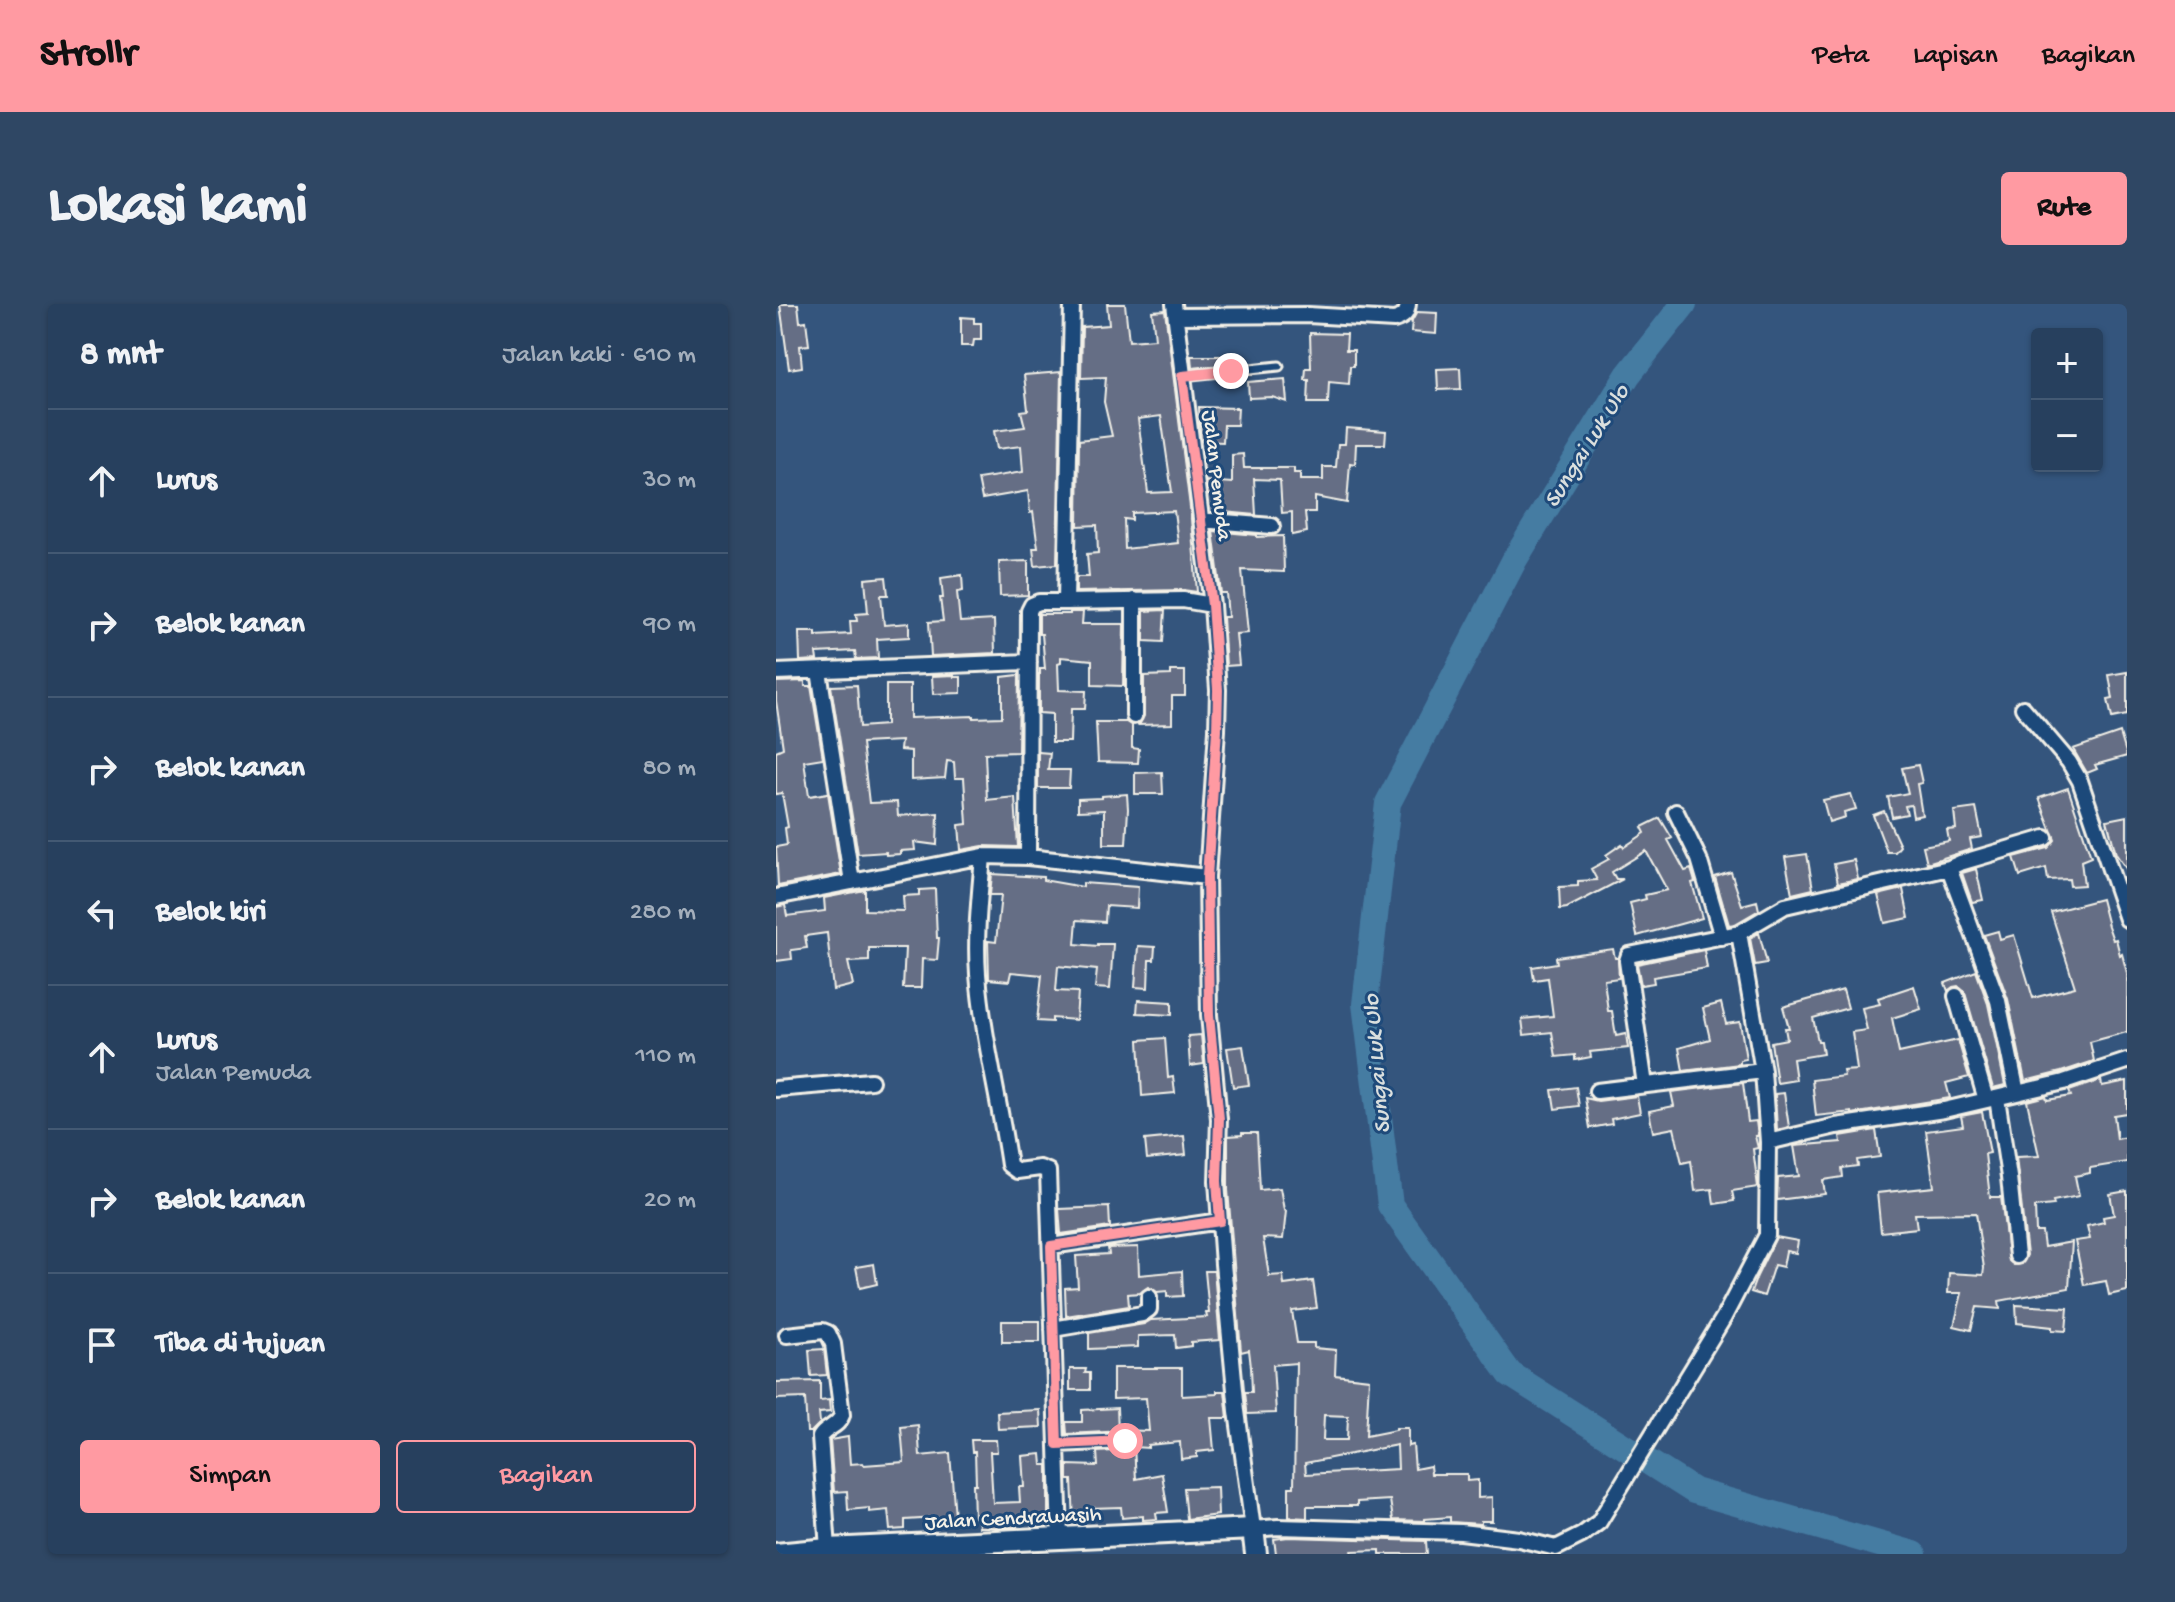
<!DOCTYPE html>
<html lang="id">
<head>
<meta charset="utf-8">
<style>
	body { margin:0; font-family:"Gochi Hand",sans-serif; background:#2f4764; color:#f1f3f6 }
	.controls { position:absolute; right:24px; top:24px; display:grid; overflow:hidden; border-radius:8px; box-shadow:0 2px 6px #0004 }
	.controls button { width:72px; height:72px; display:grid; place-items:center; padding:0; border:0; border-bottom:2px solid #435973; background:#27405e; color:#f1f3f6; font:40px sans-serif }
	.stop { position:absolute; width:24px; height:24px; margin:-18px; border:6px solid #ff9aa2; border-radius:50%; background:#fff }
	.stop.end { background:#ff9aa2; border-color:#fff; box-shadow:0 2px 8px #0008 }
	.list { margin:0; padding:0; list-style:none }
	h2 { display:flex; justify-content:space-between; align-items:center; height:104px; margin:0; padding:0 32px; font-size:34px }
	h2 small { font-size:26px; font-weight:400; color:#a4afbc }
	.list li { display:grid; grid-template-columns:52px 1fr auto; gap:24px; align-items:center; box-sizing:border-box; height:144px; padding:0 32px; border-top:2px solid #435973 }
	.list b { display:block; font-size:30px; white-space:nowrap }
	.list p { margin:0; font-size:26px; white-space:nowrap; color:#a4afbc }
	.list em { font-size:26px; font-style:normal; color:#a4afbc }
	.actions { display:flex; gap:16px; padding:24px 32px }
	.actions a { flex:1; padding:18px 0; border:2px solid #ff9aa2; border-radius:8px; text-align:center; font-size:28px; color:#ff9aa2 }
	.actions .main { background:#ff9aa2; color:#111 }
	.icon { flex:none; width:44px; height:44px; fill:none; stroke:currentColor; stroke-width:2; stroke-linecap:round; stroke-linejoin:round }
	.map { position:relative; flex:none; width:1351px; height:1250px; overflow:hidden; border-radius:8px }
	header { display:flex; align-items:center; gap:48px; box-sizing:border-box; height:112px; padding:0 40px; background:#ff9aa2; color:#111 }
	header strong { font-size:38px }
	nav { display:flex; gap:44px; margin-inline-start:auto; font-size:28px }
	.intro { display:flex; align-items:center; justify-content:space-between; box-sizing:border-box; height:192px; padding:0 48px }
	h1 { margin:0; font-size:56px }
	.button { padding:20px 36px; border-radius:8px; background:#ff9aa2; color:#111; font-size:28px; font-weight:700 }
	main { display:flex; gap:48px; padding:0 48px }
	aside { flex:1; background:#27405e; border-radius:8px; box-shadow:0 2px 6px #0004 }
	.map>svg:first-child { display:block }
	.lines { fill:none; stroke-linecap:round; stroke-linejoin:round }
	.river { stroke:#457ba2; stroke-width:26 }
	.building { fill:#656e85; stroke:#f4f1e8; stroke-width:2; fill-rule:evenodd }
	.service-casing { stroke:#f4f1e8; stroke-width:13 }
	.minor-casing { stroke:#f4f1e8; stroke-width:20 }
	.secondary-casing { stroke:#f4f1e8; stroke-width:26 }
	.service { stroke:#1f4a7a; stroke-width:7 }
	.minor { stroke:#1f4a7a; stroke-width:14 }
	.secondary { stroke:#1f4a7a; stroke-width:20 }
	.route { stroke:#ff9aa2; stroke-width:10 }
	.labels { text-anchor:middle; stroke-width:6; stroke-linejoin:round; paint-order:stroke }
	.street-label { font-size:22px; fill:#f4f1e8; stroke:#1f4a7a }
	.water-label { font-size:24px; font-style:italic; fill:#dadfde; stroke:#1f4a7a }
</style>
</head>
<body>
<header>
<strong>Strollr</strong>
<nav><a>Peta</a><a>Lapisan</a><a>Bagikan</a></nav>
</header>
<div class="intro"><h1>Lokasi kami</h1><a class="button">Rute</a></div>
<main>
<aside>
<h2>8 mnt<small>Jalan kaki · 610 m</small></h2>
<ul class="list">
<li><svg class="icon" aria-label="ahead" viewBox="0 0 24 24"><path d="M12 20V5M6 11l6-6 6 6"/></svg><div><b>Lurus</b></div><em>30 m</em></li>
<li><svg class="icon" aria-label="right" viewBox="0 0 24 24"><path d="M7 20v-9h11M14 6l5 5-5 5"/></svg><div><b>Belok kanan</b></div><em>90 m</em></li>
<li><svg class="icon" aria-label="right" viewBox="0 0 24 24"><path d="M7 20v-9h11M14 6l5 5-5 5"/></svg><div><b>Belok kanan</b></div><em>80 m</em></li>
<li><svg class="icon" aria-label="left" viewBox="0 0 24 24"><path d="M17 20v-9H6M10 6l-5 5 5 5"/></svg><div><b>Belok kiri</b></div><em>280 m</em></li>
<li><svg class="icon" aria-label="ahead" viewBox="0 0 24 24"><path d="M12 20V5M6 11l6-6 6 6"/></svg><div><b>Lurus</b><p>Jalan Pemuda</p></div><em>110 m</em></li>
<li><svg class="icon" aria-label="right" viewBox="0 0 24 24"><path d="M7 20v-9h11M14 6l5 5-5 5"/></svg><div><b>Belok kanan</b></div><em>20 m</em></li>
<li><svg class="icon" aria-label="arrive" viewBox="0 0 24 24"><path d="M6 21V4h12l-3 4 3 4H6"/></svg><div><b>Tiba di tujuan</b></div></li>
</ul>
<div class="actions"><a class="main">Simpan</a><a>Bagikan</a></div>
</aside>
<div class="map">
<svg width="1351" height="1250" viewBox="0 0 1351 1250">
	<rect width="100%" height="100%" fill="#34557d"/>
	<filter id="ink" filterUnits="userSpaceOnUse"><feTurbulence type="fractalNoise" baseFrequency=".0125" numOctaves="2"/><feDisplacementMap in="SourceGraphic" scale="16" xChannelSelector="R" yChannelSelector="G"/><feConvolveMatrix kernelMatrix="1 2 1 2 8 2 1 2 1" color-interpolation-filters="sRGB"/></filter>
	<g filter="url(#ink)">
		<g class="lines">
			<path class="river" d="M908 0 852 71 739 255 612 499 589 700 614 901 734 1070 918 1187 1138 1250"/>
		</g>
		<path class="building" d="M4 0H22L24 18 30 17 33 41 24 42 26 63 13 65Z
			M331 0H349L353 37 379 35 376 7 389 6 414 203 421 288 407 286 300 288V273H313L311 250 322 249 321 221 302 222 303 136 336 132 328 98 330 73 305 74 306 23 333 21ZM385 112 396 188 372 189 362 115ZM398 207 402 239 349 245 348 215 356 216V209Z
			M641 8 661 9 660 30 635 28 636 17Z
			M185 13 198 14V19H205V36H198L197 42H185Z
			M534 29 571 30 570 46H578V62H574L573 80 553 78 552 99H532L533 76H529L530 64H535Z
			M415 52H445V61L416 64Z
			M684 64 685 85 662 86 661 65Z
			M285 68 281 260 259 262 257 244H262L257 208 254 209 252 187 206 195 202 175 247 168 245 142 221 145 218 127 249 123 245 107 252 106 248 71Z
			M509 75 511 98 496 93 473 94 472 78Z
			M423 103 462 104 461 121H448L447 138 425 137Z
			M570 124 610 127 609 140H580L579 160 574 159 571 199 539 193V208H529L531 228 516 231V208L506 209 504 176 478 175 480 211 437 207 438 191H432L430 177 456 179V151L467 150 468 164H518V169H524V176H547V163H560L562 140H569Z
			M437 227 481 231V233L507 232 508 268 466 266 472 329 460 330 463 361 450 362 447 313H452L450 289H445Z
			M252 257V291L224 292 223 258Z
			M186 271 187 287 181 288 184 318 218 316 219 349 155 352 153 318 167 317 164 294H167L165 274Z
			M110 273 112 291H105L108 321 133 319V333L101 335 102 354 80 355 79 347 40 349 41 356 24 357 23 328H40V332L75 330 74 317H81L80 310 92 309 89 275Z
			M389 306 387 338 368 337V307Z
			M294 308H307L306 320H348L347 382 316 381V356L285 353V359L282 360 283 386 310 387 309 405H295L294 438H276V410L263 409V370H264V365H269L266 330H263V310H294Z
			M395 367H409V392H396V420L363 421 368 412V372L395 371Z
			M1351 368V411L1336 414 1332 396 1337 395 1333 371Z
			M178 371V373H185V389L157 390 156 372Z
			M243 371 242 448 209 449 211 496 239 493 242 543 207 542 185 546 183 521 191 520 188 474H179L178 458 171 457 169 474 135 476V447L124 446 125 437 86 439 93 499 121 498 122 512 162 509 161 541 138 538 139 546 124 547V550L110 551V548L82 550 55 382 81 381 84 423 110 421V381H134V414L198 412V414L226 413V373Z
			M29 377V382H35L47 454 28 457 33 492 52 489 65 570 2 582 0 543 11 541 9 524 12 523 6 489 0 490V447L7 444 0 397V378Z
			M320 418H350L356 422V444L363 445 362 459 322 458Z
			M1344 429 1351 452 1319 461 1321 465 1311 469 1297 445Z
			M262 448 274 449 272 466H294L293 484H262Z
			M1142 461 1146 479 1141 480 1146 511 1137 513 1135 501 1129 502 1131 510 1116 513 1112 493 1132 489 1126 464Z
			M386 468 387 490H359V469Z
			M1292 484 1315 553 1305 557 1308 581 1294 582 1293 575 1272 576 1270 564 1244 572 1238 553 1272 544 1279 536 1263 494Z
			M351 490 352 505 350 540H328V506L302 507V495L326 494V492Z
			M1075 490 1080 505 1068 508 1069 513 1053 518 1047 496Z
			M1200 504 1206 533 1194 535 1196 545 1151 559 1147 542 1173 537 1171 526 1180 525 1178 507Z
			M1108 507 1124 542 1119 548H1111L1097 511Z
			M1351 512V566L1340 550 1331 516Z
			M884 514 896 534 892 536 909 567 915 565 919 578 916 579 926 614 861 632 854 599 870 595 869 591 891 586 870 547 836 568 840 575H847L791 604 784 605 783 583 802 582V577L821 576 815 565 833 555 830 551 846 540 848 543 869 529 866 523Z
			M1031 550 1037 585 1016 590 1009 553Z
			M1078 556 1082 575 1062 579 1058 560Z
			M1200 565 1207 596 1196 598 1186 569Z
			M955 568 966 601 981 597 983 606 959 620 953 621 939 573Z
			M216 570 267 573V576L307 583V579L362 583 361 604 330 602 329 618 301 616 299 640 322 642V640H337L334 685 319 684 321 666 282 662 280 687 302 688 300 716 276 714V718L261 717 266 671 235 668 233 677 213 675 212 637 220 638 225 591H214Z
			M159 585 161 634H163L161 656 146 655 145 684H127L129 644H93V657L72 658 77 681 57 686 51 629 29 632 31 644 15 646 16 655 0 657V603L9 601 11 612 49 607 48 594 89 586V606L128 607 127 592 143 591V586Z
			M1127 585 1133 614 1109 619 1102 591Z
			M1325 595 1332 622 1337 636 1340 635 1344 651 1346 650 1351 669V728L1314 738 1318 757 1285 768 1249 777 1232 695 1208 631 1222 627 1224 635 1238 631 1257 694 1299 683 1275 608Z
			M983 629 991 659 979 661 974 634Z
			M362 642 379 643 378 656H373L372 684 359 683Z
			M837 645 839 654H842L843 674 828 676 832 707H836L840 732 850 730 852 744 814 748 815 753 799 756V751L780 753 776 728 748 731 746 715 777 712 772 674 758 676 756 663 781 659 780 653Z
			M928 646 931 664 877 673 878 679 865 681 861 660Z
			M1200 667 1212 700 1229 781 1217 784 1189 689 1182 682 1177 683 1172 687 1169 679Z
			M1138 682 1145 705 1116 714 1123 749 1182 736 1193 773 1170 779 1174 794 1076 810V808L1040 812 1036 776 1068 772 1067 767 1081 766 1076 728 1091 726 1086 704 1104 700 1102 694Z
			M1067 686 1072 704 1037 714 1042 737H1045L1047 750 1017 755 1020 776 1001 779 995 738 1011 735 1009 724H1013L1007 703Z
			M362 696 396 698V711L361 709Z
			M945 699 950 720 964 718 970 755 964 756V760L907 767 903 744 934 735 927 704Z
			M425 731 428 760 414 762 412 732Z
			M389 734 392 774 397 773 399 789 366 792 363 736Z
			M467 742 473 781 457 783 451 744Z
			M1325 776 1326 782 1351 777V809L1338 811 1341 835 1351 833V858L1314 864V869L1299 872 1303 892 1277 897 1278 901 1259 903 1260 928H1266L1268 943 1296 938 1293 984 1223 997 1224 1005 1201 1003 1195 1026 1178 1022 1186 989H1172L1173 969 1207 971 1208 964 1200 909 1139 910 1141 924 1105 928 1101 889 1158 883 1150 827 1187 822 1185 812 1206 808 1214 849 1209 850 1214 893H1225L1233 957 1238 961 1246 960 1251 951 1240 853 1263 852 1251 797 1270 792 1271 796 1295 792 1293 787Z
			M967 779 972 818 980 817 982 832H979L982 844 977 845 982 883 956 887 958 897 938 900 936 885 919 887 915 857 906 859 898 824 877 828 873 807 898 802 895 788Z
			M800 783 803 802 779 805 776 786Z
			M1008 789 1013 823 1001 826 999 790Z
			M861 792 864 809 835 815 836 820 814 824 809 794 822 797Z
			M1100 826 1104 853 1081 856 1082 862 1066 864 1067 873 1047 876 1049 890 1001 896 1002 874 1023 872 1018 842 1065 838 1064 832Z
			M466 829H481L484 886 504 884 508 906 510 907 507 935 487 934 493 972 507 971 508 981 537 977 541 1004 516 1007 521 1039H538V1044L560 1046 559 1071 593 1075 590 1132 620 1126V1124H632V1142L637 1141 639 1165 654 1162 655 1170H691V1177L702 1176V1194L716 1193V1217H705V1220L674 1218V1213L649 1215V1217L617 1216 614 1196 581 1198V1202H531V1214L513 1213V1183H518L520 1059 497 1061 500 1109 471 1110V1106L469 1088H476L475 1063 473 1046 465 1048 452 886V832L466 831ZM548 1111 572 1112 571 1136H547ZM621 1141 622 1165 530 1170 529 1159Z
			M408 832 410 851 371 855 369 836Z
			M1351 887V987L1333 991 1330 977 1308 981 1299 937 1314 935 1311 922 1328 918 1327 913 1338 911 1334 890Z
			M333 903 334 923 285 930 283 905Z
			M1000 933 1022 937 1020 949 1010 947 1007 963 998 961 988 992 975 988 981 972Z
			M362 943 363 971 406 967 407 992 391 993V987L381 988 372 983 364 989 352 990 353 1002 290 1012 289 984 302 983 300 952 333 950 332 944Z
			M98 960 101 980 84 984 80 963Z
			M429 967H438L444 1036 415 1038V1042L400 1044 399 1031 362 1032V1043L313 1045V1029L368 1020 375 1016 431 1013 430 1009H433Z
			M1240 1001 1292 1004 1290 1027 1276 1026V1023L1241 1019Z
			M226 1017H264V1038H226Z
			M48 1045 51 1071 35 1072 33 1046Z
			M337 1064H406V1092L441 1090V1087H449L452 1114H435L438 1146 421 1148V1153L405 1155 404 1138 372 1141V1144L358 1143 360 1175 386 1170 392 1208 380 1209 381 1215 367 1216V1212L346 1214 345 1203 315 1204V1216L298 1217 296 1176H292V1161L322 1162 321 1148 354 1146 358 1141 359 1136 354 1129 349 1127 291 1130 290 1118H306V1106L341 1104 342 1126 373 1127 370 1094 337 1095Z
			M294 1065H310L309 1069H314V1086H294Z
			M44 1077V1097L53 1096 54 1108 43 1109 44 1119 35 1128H31L29 1094 0 1095V1078Z
			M264 1106 265 1123 222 1125 221 1108Z
			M142 1121 144 1152 174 1149 179 1213 129 1216V1225L114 1226 112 1206 93 1208V1204L72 1206 71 1187 58 1188 54 1136 72 1133 74 1160 87 1159 88 1161 128 1158 125 1123Z
			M195 1136H220L221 1148H214L217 1199 244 1198 243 1183H248L246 1152 265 1150 266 1161H272V1215L240 1216 241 1223H203L202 1212 198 1213 197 1180H200L199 1148H196Z
			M441 1183 442 1211 411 1215 408 1184Z
			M512 1233 650 1237 651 1250H604V1246L576 1247 574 1250H500L498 1235Z"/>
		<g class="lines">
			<g class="service-casing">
				<path id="service" d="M406 72 503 62"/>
			</g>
			<g class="minor-casing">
				<path id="minor" d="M296 0 290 298 407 296 436 301
					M398 0 436 301 442 386 441 426 431 573 433 711 443 815 441 877 447 960 461 1107 477 1225 502 1223 685 1228 743 1235 780 1244 806 1231 823 1218 948 1013 991 931 992 838 987 767 963 629
					M400 12 532 11 618 16C628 13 631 10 632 0
					M425 216 496 222
					M43 367 76 578
					M0 368 253 358
					M1247 404 1293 458 1304 477 1351 615
					M358 412V296
					M900 508 923 555 946 633
					M207 552C204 591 199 631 202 670 207 735 224 798 233 861L241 867 264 864 272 867 284 1234
					M252 553 253 307 256 301 263 298H290
					M0 593 207 552 252 553 431 573
					M1180 692 1210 796
					M869 781 851 657 853 651 963 629 1009 602 1173 564
					M0 785 95 777
					M821 787 987 767
					M1241 789 1222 697 1173 564 1184 559 1269 534
					M1221 794 1233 873 1241 952
					M992 838 1060 822 1168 806 1288 778 1351 757
					M275 942 444 917
					M277 1025 366 1010 373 1005V993
					M11 1031 47 1027 52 1029 57 1040 66 1111C62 1123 50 1123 44 1133L52 1245
					M281 1140 349 1137"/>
			</g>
			<g class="secondary-casing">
				<path id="secondary" d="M0 1250 52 1245 477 1225 480 1250"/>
			</g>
			<use href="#service" class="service"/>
			<use href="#minor" class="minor"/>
			<use href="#secondary" class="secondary"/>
		</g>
	</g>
	<g class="lines" filter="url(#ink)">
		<path class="route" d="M349 1137 281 1140 275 942 444 917 441 877 443 815 433 711 431 573 441 426 442 386 436 301 406 72 455 67"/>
	</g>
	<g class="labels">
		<g class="street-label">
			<text transform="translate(443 171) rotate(83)" y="8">Jalan Pemuda</text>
			<text transform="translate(237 1212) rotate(-3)" y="8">Jalan Cendrawasih</text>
		</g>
		<g class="water-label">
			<text transform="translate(809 141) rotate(-58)" y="8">Sungai Luk Ulo</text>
			<text transform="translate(599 760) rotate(-95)" y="8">Sungai Luk Ulo</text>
		</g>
	</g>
</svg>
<div class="controls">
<button>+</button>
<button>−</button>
</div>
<div class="stop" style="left:349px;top:1137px"></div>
<div class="stop end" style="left:455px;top:67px"></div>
</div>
</main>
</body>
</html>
